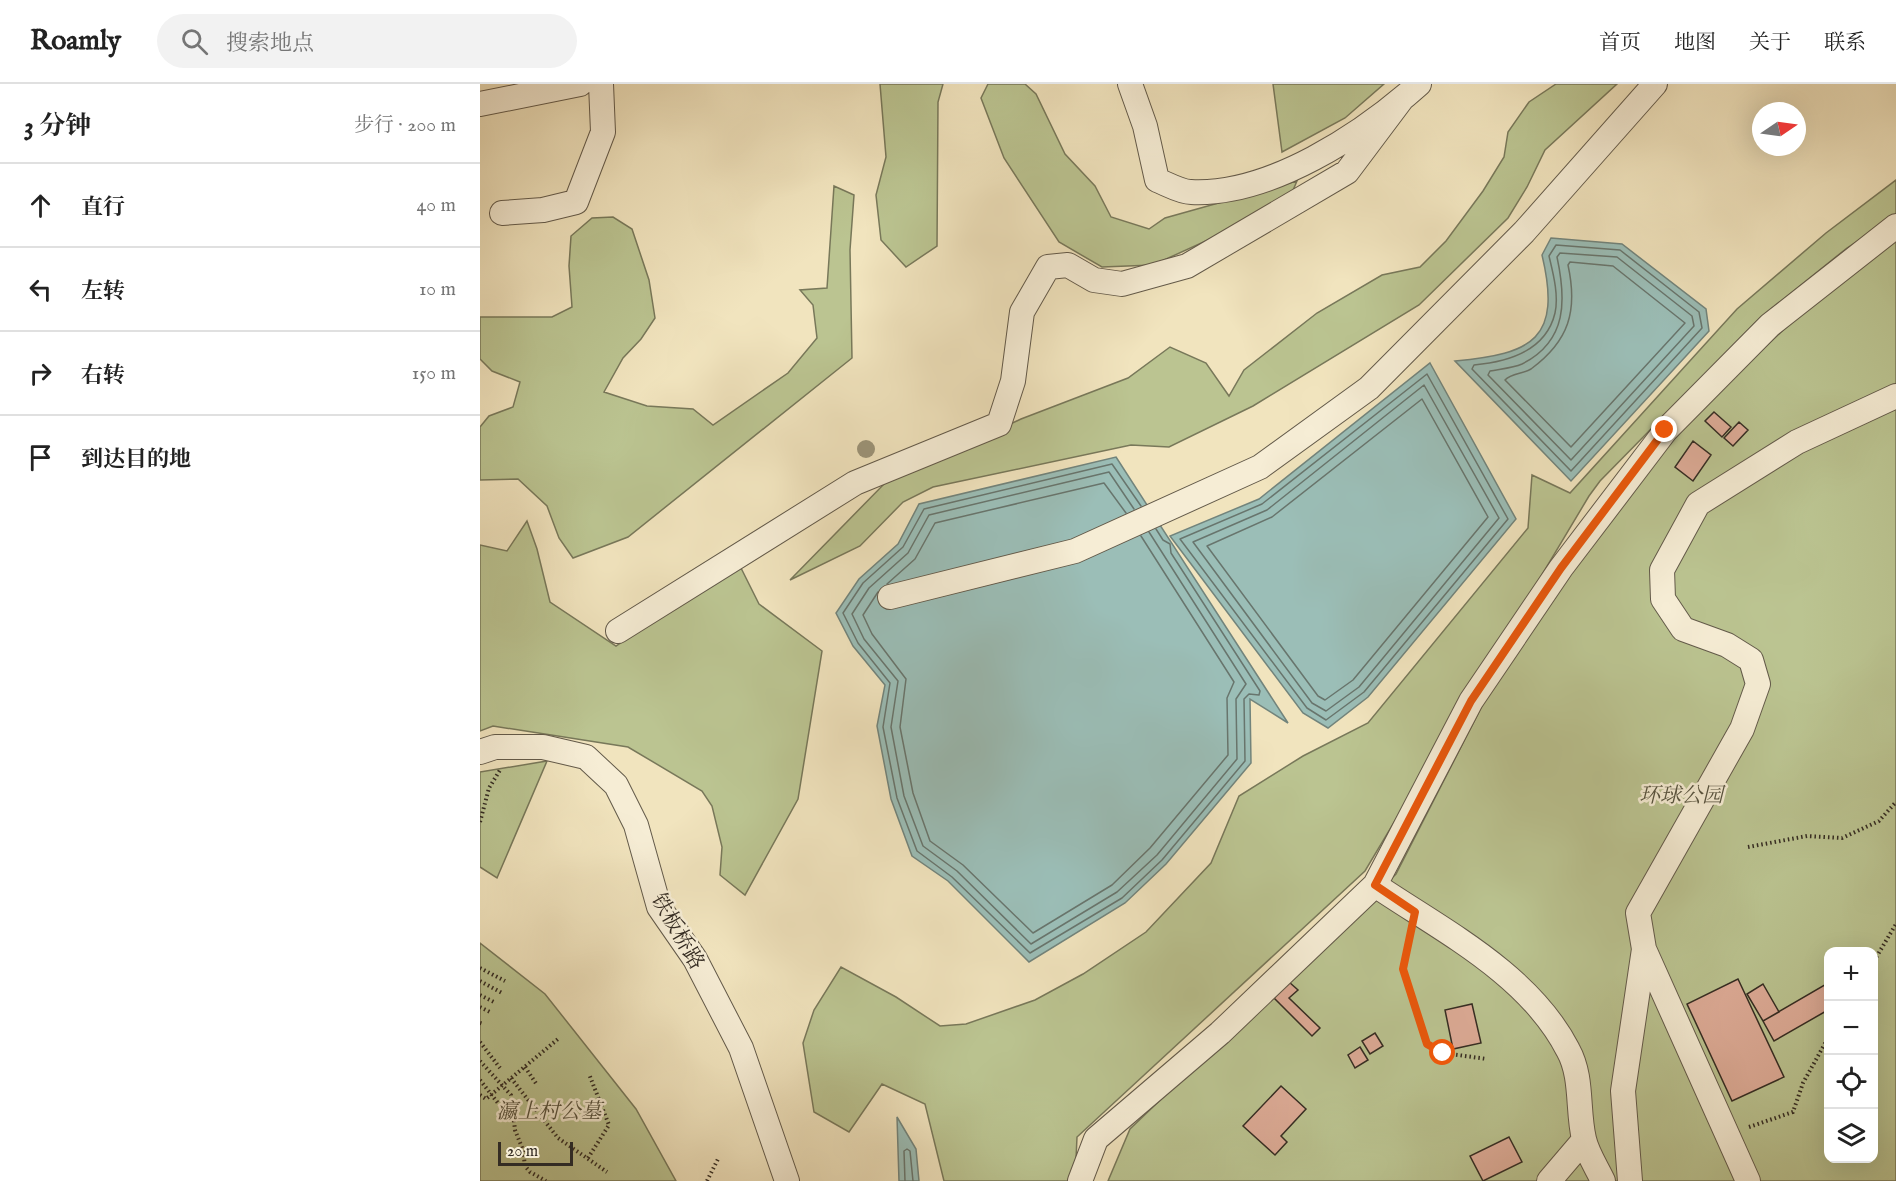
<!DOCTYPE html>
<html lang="zh">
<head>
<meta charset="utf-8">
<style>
	body { margin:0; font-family:"IM FELL English","Noto Serif SC",serif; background:#f2f2f2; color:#222 }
	.controls { position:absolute; right:18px; bottom:18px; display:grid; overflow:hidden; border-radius:12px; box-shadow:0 6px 24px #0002 }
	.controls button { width:54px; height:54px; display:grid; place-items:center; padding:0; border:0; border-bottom:2px solid #e0e0e0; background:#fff; color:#222; font:30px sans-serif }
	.compass { position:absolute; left:1272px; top:18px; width:54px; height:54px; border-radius:50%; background:#fff; box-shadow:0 6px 24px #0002; rotate:77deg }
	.scale { position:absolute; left:18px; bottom:15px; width:75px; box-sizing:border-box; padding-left:6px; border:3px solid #342c23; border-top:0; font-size:16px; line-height:21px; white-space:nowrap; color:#342c23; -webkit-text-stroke:4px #f6edd5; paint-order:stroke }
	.stop { position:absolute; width:18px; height:18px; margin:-14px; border:4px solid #ea580c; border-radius:50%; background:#fff }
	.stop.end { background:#ea580c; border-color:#fff; box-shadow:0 2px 6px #0008 }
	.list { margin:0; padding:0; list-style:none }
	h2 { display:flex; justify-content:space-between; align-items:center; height:78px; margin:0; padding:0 24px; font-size:26px }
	h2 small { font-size:20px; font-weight:400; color:#767676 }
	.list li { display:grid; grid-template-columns:39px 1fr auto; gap:18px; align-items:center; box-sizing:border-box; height:84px; padding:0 24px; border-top:2px solid #e0e0e0 }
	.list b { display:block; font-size:22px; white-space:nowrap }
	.list em { font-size:20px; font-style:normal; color:#767676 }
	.icon { flex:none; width:33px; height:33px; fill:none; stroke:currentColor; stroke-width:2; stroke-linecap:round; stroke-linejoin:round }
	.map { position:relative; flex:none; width:1416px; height:1097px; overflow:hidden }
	header { display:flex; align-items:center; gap:36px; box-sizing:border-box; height:84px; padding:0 30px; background:#fff; border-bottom:2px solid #e0e0e0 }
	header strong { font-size:28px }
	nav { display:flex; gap:33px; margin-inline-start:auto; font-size:21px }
	.search { width:420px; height:54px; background:#f2f2f2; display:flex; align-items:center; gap:15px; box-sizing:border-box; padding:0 21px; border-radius:33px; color:#767676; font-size:22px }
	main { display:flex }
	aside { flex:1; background:#fff }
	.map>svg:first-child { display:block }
	.green { fill:#bbc491; stroke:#78785a; stroke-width:1.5; fill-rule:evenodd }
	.water { fill:#9bbeb7; stroke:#72847c; stroke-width:1.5 }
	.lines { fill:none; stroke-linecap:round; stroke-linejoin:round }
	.shore { stroke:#68756d; stroke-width:1.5 }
	.building { fill:#deac98; stroke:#342c23; stroke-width:1.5 }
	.minor-casing { stroke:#635a4a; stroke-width:26 }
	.path { stroke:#342c23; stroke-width:4; stroke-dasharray:1.5 3; stroke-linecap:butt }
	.minor { stroke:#f6edd5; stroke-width:24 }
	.tree { fill:#9c9478 }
	.route { stroke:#ea580c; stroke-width:8 }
	.labels { text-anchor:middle; stroke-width:5; stroke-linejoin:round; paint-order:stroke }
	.park-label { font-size:21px; font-style:italic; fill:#56523e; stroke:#f6edd5 }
	.street-label { font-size:21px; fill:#342c23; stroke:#f6edd5 }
</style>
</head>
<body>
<header>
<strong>Roamly</strong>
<div class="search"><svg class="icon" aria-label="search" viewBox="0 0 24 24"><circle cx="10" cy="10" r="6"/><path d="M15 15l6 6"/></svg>搜索地点</div>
<nav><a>首页</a><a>地图</a><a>关于</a><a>联系</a></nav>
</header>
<main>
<aside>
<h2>3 分钟<small>步行 · 200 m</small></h2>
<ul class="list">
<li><svg class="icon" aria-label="ahead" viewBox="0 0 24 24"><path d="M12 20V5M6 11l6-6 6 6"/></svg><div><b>直行</b></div><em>40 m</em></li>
<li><svg class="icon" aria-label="left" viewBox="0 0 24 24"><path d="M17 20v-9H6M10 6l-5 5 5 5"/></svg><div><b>左转</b></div><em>10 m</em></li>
<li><svg class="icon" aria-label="right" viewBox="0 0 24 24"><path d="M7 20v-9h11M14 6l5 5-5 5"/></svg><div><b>右转</b></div><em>150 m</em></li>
<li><svg class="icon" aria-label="arrive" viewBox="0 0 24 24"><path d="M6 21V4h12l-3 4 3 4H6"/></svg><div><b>到达目的地</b></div></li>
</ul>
</aside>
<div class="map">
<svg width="1416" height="1097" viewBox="0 0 1416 1097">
	<rect width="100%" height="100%" fill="#f1e4be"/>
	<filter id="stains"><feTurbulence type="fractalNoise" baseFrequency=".00333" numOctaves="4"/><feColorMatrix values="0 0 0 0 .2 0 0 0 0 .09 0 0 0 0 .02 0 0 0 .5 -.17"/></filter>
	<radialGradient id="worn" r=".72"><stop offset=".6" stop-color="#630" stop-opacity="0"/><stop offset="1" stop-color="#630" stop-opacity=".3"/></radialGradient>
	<path class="green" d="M400 0H463L458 18 457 162 426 183 401 156 396 111 406 73Z
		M508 0H545L556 10 585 70 615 102 631 133 669 145 685 134 817 97 807 120 673 181 622 183 579 158 524 74 501 14Z
		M793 0H904L865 34 802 68Z
		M1076 0H1137L1065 66 1047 103 1028 134 939 221 773 322 689 363 651 361 453 403 423 418 380 462 310 496 405 399 541 335 648 294 690 263 726 279 749 312 764 286 837 229 902 191 940 183 966 157 1003 107 1024 73 1028 48 1049 18Z
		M1416 96V132L1367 164 1280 234 1120 397 1109 412 885 787 597 1053 595 1097H464L445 1020 402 1000 369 1048 334 1028 323 959 334 926 361 883 416 913 460 942 486 940 555 916 603 890 666 848 731 779 759 712 823 672 888 639 1048 444 1052 391 1090 409 1257 225 1346 149Z
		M354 102 374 111 370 166 372 274 148 453 93 474 79 454 67 422 38 395 0 396V343L9 332 33 323 40 298 12 287 0 275V233H72L92 223 89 182 91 152 112 134 133 133 152 145 169 196 175 234 161 255 143 274 124 308 167 322 213 325 233 341 308 289 337 254 333 221 320 206 347 204Z
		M1416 153V1097H628L650 1045 916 790 1004 618 1129 428 1200 342 1327 224ZM1348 868H1394V1074H1348Z
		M47 437 57 465 70 518 136 562 258 478 279 520 342 567 318 715 265 811 240 791 242 763 232 722 222 707 148 663 13 642 0 647V461L27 467Z
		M67 677 17 794 0 783V688Z
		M0 859 65 910 156 1025 196 1097H0Z"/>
	<path class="water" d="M1071 154 1142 160 1226 225 1229 247 1091 397 975 277C1053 270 1082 255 1062 171Z
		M950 279 1036 435 888 613 848 644 823 629 690 452 779 415Z
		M636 373 808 639 770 615 771 679 686 780 645 819 549 878 468 797 432 772 411 715 397 642 405 601 373 562 356 529 379 495 418 460 439 420Z
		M417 1033 436 1065 439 1097H419Z"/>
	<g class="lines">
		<path class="shore" d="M1076 161 1140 166 1219 228 1222 244 1091 387 992 285 994 281C1028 278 1066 267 1075 229 1079 211 1073 189 1069 172Z
			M1080 169 1137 173 1212 232 1214 242 1091 376 1008 291 1010 287C1020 285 1033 284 1042 280 1088 257 1086 215 1077 173Z
			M1090 178 1133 182 1205 239 1091 363 1025 296C1031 289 1043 290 1051 285 1089 257 1098 227 1088 181Z
			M947 290 1028 435 884 608 846 636 827 624 700 455 782 420Z
			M944 301 1019 434 879 603 846 627 832 619 713 458 787 426Z
			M942 315 1008 433 873 596 845 616 838 612 727 462 792 433Z
			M661 422 632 380 444 425 423 463 383 499 363 529 378 559 410 599 403 643 417 714 437 767 472 793 550 869 642 814 682 776 765 677 764 615 769 610 779 611 780 607 691 469 690 460 683 456 676 445
			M654 425 629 388 449 431 428 469 389 504 372 530 384 555 418 597 411 643 424 712 443 762 477 787 551 860 637 808 677 771 757 675 756 615 766 600 669 448
			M407 500 435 475 455 439 624 399 646 429
			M398 508 383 531 392 550 426 595 420 643 433 709 450 757 483 781 553 849 632 801 670 764 748 671 747 614 754 598 661 452
			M425 1097 424 1067 427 1065 430 1067 433 1097"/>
	</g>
	<path class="building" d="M1234 328 1251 343 1242 353 1225 337Z
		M1259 338 1268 346 1253 362 1244 354Z
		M1213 357 1231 371 1213 397 1195 383Z
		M1258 895 1304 993 1252 1017 1207 920Z
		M809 898 818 906 809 914 840 944 832 952 794 914Z
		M1348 899V926L1294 957 1283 937Z
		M1283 900 1299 928 1283 937 1267 910Z
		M992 920 1001 959 973 965 965 926Z
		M895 949 903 962 890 970 882 957Z
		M880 963 888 976 875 984 868 971Z
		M801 1002 826 1025 801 1052 807 1058 795 1071 763 1042Z
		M1029 1053 1042 1078 1003 1097 990 1072Z"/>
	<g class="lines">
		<g class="minor-casing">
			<path id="minor" d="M650 0 665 42 677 96C687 100 701 108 711 108 790 112 883 50 939 0
				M0 20 100 0
				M22 129 63 126 96 118 123 48 121 0
				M410 513 595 467 780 383 889 304 1044 148 1175 0
				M138 547 375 399 519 340 533 297 542 228 568 183 588 181 614 196 642 200 707 182 867 88 921 16
				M0 668 15 663H63L106 673 136 701 156 741 179 823 215 875 261 964 307 1097
				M895 801C963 847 1049 890 1088 966 1103 993 1097 1026 1104 1055 1107 1069 1117 1084 1123 1097
				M600 1097 616 1055 740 949 895 801 991 617 1081 484 1186 346 1290 241 1416 142
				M1069 1097 1104 1056
				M1150 1097 1143 1007 1164 865
				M1268 1097 1164 865 1158 829 1262 645 1278 600 1271 576 1247 561 1203 545 1183 515 1182 486 1218 420 1317 358 1416 312"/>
		</g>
		<path class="path" d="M0 738 9 704 20 686
			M1268 763 1327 752 1362 754 1399 737 1416 718
			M930 852 923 885 947 960 963 969 1007 975
			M1394 877 1416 840
			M0 884 25 897
			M0 897 22 909
			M0 911 16 919
			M0 923 10 928
			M0 939 3 940
			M0 958 20 984
			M0 977 31 1011 35 1046 43 1066 45 1082 50 1088 66 1097
			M45 983 57 1001
			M31 994 78 1054 127 1088
			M0 996 25 1028
			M0 1011 6 1015 78 955
			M1269 1043 1313 1028 1323 999 1348 954
			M108 1074 129 1041 109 990
			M227 1097 238 1075"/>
		<use href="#minor" class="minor"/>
	</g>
	<circle class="tree" cx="386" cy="365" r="9"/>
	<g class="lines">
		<path class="route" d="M963 969 947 960 923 885 935 828 895 801 991 617 1081 484 1185 346"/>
	</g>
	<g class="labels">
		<g class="park-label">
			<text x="1201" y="718">环球公园</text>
			<text x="69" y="1034">瀛上村公墓</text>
		</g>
		<g class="street-label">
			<text transform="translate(198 847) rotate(60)" y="7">铁板桥路</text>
		</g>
	</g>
	<rect width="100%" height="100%" filter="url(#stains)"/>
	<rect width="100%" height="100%" fill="url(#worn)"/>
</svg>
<div class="controls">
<button>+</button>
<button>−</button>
<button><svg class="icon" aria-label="locate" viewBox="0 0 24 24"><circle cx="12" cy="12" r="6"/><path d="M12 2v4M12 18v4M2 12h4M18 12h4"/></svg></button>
<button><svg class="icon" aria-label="layers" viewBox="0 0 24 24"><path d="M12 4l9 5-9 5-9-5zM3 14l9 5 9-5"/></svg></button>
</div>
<svg class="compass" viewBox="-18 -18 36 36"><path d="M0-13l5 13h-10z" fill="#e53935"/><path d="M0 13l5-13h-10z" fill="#767676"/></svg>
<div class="scale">20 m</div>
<div class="stop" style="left:963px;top:969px"></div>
<div class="stop end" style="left:1185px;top:346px"></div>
</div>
</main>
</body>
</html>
